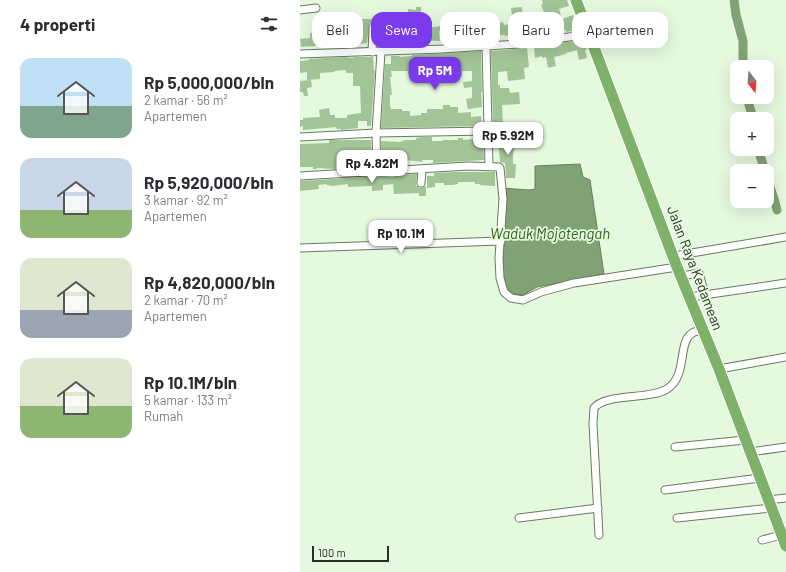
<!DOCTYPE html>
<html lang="id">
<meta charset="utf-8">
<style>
:root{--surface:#fff;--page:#f7f7f7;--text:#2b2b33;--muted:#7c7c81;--accent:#7c3aed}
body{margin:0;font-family:Barlow,sans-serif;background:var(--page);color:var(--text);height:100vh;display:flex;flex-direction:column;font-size:15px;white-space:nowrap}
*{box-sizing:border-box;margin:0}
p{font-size:13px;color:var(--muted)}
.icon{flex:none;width:22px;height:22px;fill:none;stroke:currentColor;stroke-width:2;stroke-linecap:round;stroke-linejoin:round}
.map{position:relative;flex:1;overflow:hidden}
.drawer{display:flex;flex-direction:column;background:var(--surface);width:300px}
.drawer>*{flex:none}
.banner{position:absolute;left:12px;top:12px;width:380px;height:36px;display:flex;gap:8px}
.needle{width:26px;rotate:163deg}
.fabs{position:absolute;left:430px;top:60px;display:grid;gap:8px}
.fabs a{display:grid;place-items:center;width:44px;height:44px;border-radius:8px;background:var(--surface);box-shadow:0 4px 16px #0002;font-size:20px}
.scale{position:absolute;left:12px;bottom:10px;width:77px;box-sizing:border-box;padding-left:4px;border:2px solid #282f25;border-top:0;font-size:11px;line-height:14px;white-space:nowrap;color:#282f25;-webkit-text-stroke:3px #e5f9de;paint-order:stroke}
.price{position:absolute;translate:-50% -34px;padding:0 9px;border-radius:8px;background:#fff;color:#222;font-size:13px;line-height:26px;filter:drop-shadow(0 1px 2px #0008)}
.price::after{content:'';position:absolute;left:50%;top:24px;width:12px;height:9px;margin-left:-6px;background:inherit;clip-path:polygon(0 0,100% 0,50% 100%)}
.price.on{background:var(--accent);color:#fff}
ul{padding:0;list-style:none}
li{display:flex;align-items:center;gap:12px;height:100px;padding:0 20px}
li span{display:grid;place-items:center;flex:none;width:112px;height:80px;border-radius:12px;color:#555}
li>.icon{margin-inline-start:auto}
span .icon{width:48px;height:48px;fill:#fffc;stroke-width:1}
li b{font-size:17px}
h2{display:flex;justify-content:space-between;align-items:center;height:48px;padding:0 20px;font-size:17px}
.tag{padding:0 14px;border-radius:12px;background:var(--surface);box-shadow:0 4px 16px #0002;font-size:14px;line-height:36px}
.tag.on{background:var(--accent);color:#fff}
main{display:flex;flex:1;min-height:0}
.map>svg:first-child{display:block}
.water{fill:#81a274;stroke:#66805c}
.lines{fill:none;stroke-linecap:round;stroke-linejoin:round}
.river{stroke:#81a274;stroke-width:9}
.building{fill:#a2c496}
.minor-casing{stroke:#697a63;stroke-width:9}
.highway-casing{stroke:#fff;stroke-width:13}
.minor{stroke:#fff;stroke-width:7}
.highway{stroke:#7eb269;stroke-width:11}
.labels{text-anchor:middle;stroke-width:3.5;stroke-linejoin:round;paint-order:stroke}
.street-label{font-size:14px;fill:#282f25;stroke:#e5f9de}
.water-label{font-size:15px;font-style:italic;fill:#325e1f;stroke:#e5f9de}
</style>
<main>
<section class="drawer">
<h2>4 properti<svg class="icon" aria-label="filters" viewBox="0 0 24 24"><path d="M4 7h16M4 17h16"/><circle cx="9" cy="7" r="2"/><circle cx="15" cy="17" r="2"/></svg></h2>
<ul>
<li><span style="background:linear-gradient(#bfe0f5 60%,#7fa58c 0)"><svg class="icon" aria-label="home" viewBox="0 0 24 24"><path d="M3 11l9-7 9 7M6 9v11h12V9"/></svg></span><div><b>Rp 5,000,000/bln</b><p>2 kamar · 56 m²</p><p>Apartemen</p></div></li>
<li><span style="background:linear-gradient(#c9d6e8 65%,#8fb573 0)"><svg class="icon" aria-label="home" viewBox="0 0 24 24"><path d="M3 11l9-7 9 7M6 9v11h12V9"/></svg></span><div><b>Rp 5,920,000/bln</b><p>3 kamar · 92 m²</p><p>Apartemen</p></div></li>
<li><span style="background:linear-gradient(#dfe7d0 65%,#9aa5b1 0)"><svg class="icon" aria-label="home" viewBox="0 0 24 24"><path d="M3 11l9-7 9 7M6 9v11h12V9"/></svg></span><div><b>Rp 4,820,000/bln</b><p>2 kamar · 70 m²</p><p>Apartemen</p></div></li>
<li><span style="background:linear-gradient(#dfe7d0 60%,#8fb573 0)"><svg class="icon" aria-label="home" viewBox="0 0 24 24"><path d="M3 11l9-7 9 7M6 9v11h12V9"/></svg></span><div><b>Rp 10.1M/bln</b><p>5 kamar · 133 m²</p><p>Rumah</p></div></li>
</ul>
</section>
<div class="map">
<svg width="486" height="572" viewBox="0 0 486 572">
<rect width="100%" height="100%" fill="#e5f9de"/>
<!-- water -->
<polygon class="water" points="280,164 283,177 290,180 304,274 237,287 223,295 211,293 202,286 202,188 229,190 235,189 235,166"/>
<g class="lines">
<!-- river -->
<g class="river">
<polyline points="434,0 436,15 443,41 443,67"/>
<polyline points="447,97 453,119"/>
<polyline points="458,149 465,171"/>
<polyline points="467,178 475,202 477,210"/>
</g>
</g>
<!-- building -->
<g class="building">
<polygon points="242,0 267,0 269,6 259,9 262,19 273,15 277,29 276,30 266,32 266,30 251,32 250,24 243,26 241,13 244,12 241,5 243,4"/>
<polygon points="116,7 121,7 120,24 126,24 126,27 136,27 140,26 140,23 158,21 158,18 163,18 163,26 185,26 185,24 191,24 191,18 196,18 197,23 203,22 204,25 213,24 211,8 222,7 223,23 234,23 234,33 205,36 205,35 200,35 200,32 191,32 191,39 148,41 147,31 139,31 140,41 120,40 119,44 94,43 94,46 85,46 85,42 77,43 78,34 80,34 80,29 86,28 86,26 101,26 102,18 108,18 108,9 116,10"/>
<polygon points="62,19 75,19 75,23 71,23 69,26 67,43 36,47 35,36 41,36 41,34 48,34 47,31 58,31 58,29 62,28"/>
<polygon points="17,32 17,36 15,36 16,46 1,47 0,39 10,38 10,33"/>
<polygon points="279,40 279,41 284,40 287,49 285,50 287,58 279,60 277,50 266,53 266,54 254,57 256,66 248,68 246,57 242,58 242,56 235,58 234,47"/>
<polygon points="227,48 229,67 224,68 225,79 208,81 207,71 198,72 198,85 200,85 200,88 209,88 210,93 219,92 220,104 202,105 203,124 193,125 191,51"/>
<polygon points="181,51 182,92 181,92 182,107 168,109 166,99 172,98 172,87 164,88 163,82 172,81 172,71 162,71 162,76 158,76 157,66 144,67 145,75 140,75 140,66 131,66 132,69 121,70 121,65 112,66 113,74 108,74 108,71 91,71 92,77 90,77 92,95 90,95 90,104 91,109 102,109 102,111 110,111 110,116 121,115 121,113 127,113 127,109 143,109 143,105 150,105 150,107 158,107 158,113 171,112 171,117 181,116 182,126 81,128 85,64 91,64 91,56 99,56 100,57 112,56 112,55"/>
<polygon points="45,57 53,58 53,57 73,57 74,71 75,71 71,126 67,126 67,121 58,121 58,128 41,130 41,129 37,129 36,127 3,130 3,126 0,127 0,120 3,120 3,118 20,117 19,110 29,108 30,115 35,115 35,118 47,118 47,115 61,113 60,86 53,86 53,73 46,73 46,70 34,71 34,72 20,73 20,79 7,80 7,72 0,73 0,61 9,60 9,59"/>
<polygon points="11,80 12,87 7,88 8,96 4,96 3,92 0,92 0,81"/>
<polygon points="121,137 132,137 132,141 143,141 143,140 158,140 158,138 163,138 163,140 173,139 183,137 184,160 133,163 133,160 122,160 122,162 106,160 106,164 82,166 81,141 101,142 101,141 106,140 116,140 116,138"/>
<polygon points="198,139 217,139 217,142 215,143 213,155 213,164 216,164 215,178 206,178 205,163 200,162"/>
<polygon points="29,140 71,140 72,164 52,165 52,168 34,169 17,168 17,169 13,169 13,167 0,167 0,144 29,143"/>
<polygon points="153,172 195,172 195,186 180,185 180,184 175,184 175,182 158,182 158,184 153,185 144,185 144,183 135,183 135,187 127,188 127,176 134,176 134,173"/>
<polygon points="117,174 116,185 120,188 126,186 126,196 119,196 119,193 94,194 93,184 83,185 83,190 72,191 72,186 48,187 48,184 33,186 27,185 27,184 18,185 19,189 0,191 0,181 82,176 94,177 94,175"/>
</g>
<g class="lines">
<!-- minor casing -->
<g class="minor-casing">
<g id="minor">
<polyline points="0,10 16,8"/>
<polyline points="186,47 189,166"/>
<polyline points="72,52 73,28"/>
<polyline points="0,54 142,49 218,44 269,37 288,32 294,26 321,18"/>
<polyline points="0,137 76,133 188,131"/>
<polyline points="77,171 76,133 81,52"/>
<polyline points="0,176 168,166 199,167 200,168 203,199 199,258 200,278 204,292 211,298 223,300 241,292 274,283 377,267"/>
<polyline points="121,183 122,170"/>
<polyline points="0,248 201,241"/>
<polyline points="374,256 486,237"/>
<polyline points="382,276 399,273 405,295"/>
<polyline points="390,297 486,283"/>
<polyline points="419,369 486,357"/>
<polyline points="375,447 445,440"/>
<polyline points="450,452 486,447"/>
<polyline points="365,490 460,478"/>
<polyline points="468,500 486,498"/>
<polyline points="219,518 298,508"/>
<polyline points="377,518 471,508"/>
<path d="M299,535L293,424L294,408C305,393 350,400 367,389C389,375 376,341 394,332C397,331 401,331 404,331"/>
<polyline points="462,540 482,535"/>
</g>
</g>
<!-- highway casing -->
<g class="highway-casing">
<polyline id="highway" points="276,0 377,267 419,369 486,546"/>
</g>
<!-- minor -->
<use href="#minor" class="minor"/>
<!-- highway -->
<use href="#highway" class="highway"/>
</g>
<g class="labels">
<!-- street labels -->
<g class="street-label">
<text transform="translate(395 268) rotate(69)" y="5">Jalan Raya Kedamean</text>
</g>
<!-- water labels -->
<g class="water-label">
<text x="250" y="239">Waduk Mojotengah</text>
</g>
</g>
</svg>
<div class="fabs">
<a><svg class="needle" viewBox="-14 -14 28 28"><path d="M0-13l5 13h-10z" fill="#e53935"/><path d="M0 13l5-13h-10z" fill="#7c7c81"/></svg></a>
<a>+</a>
<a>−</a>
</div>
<div class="scale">100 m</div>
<b class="price on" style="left:135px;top:91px">Rp 5M</b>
<b class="price" style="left:208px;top:156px">Rp 5.92M</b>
<b class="price" style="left:72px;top:184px">Rp 4.82M</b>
<b class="price" style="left:101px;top:254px">Rp 10.1M</b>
<div class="banner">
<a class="tag">Beli</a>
<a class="tag on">Sewa</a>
<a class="tag">Filter</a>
<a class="tag">Baru</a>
<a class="tag">Apartemen</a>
</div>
</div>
</main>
